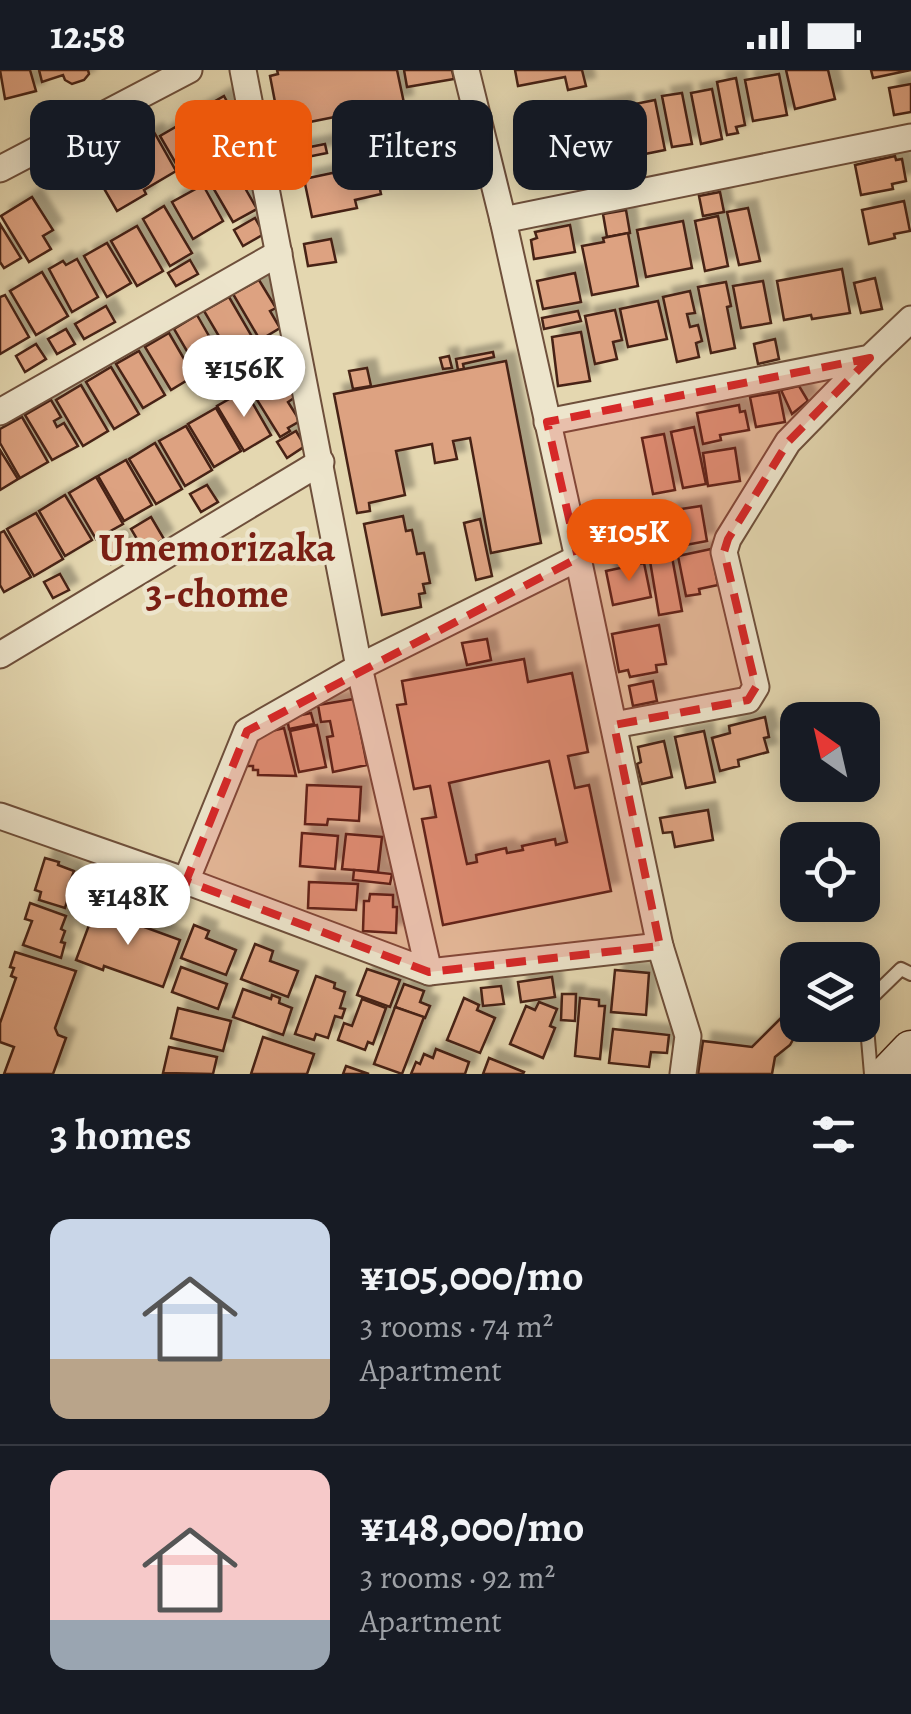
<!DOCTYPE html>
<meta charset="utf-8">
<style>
:root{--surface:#171b24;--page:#242831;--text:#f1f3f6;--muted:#9ea1a6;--line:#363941;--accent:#ea580c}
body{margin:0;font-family:Alegreya,serif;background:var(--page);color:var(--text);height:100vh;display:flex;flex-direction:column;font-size:38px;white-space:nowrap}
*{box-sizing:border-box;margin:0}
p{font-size:32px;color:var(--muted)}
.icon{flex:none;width:55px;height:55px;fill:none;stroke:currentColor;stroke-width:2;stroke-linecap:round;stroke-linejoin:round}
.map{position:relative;height:1004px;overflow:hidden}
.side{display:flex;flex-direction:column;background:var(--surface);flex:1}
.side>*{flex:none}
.hud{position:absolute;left:30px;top:30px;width:852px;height:90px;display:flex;gap:20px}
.needle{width:65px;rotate:326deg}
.tools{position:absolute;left:780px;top:632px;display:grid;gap:20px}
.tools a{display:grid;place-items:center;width:100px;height:100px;border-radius:20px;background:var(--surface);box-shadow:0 5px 25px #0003;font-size:50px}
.price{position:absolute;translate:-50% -85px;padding:0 22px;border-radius:35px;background:#fff;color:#222;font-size:32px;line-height:65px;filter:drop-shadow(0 2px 5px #0008)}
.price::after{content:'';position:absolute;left:50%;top:60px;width:30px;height:22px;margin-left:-15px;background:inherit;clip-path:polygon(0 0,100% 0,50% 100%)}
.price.current{background:var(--accent);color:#fff}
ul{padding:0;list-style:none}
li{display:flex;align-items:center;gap:30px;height:250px;padding:0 50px}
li+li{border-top:2px solid var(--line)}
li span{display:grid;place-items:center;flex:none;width:280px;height:200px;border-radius:20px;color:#555}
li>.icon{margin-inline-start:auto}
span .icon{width:120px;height:120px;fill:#fffc;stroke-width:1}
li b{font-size:42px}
h2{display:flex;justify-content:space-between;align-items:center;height:120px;padding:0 50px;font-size:42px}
.tag{padding:0 35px;border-radius:20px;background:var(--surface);box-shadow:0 5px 25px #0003;font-size:35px;line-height:90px}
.tag.current{background:var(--accent);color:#fff}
.status{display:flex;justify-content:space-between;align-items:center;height:70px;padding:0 50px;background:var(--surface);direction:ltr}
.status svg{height:28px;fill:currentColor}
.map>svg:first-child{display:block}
.building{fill:#dda281;stroke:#462214;stroke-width:2.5;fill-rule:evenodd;filter:url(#shadow)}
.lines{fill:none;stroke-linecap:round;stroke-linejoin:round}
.lane-casing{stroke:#6e4f3b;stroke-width:16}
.street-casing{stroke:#6e4f3b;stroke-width:29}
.secondary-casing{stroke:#462214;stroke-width:41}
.lane{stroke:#ede5cc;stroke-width:12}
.street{stroke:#ede5cc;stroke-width:25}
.secondary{stroke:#ede5cc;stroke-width:38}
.marked{fill:#d62828;fill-opacity:0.2;stroke:#d62828;stroke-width:8;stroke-dasharray:20 12;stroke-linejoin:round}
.labels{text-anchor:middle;stroke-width:9;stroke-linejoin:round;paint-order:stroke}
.neighbourhood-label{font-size:40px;font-weight:bold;fill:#7a1f14;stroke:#ede5cc}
</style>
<div class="status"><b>12:58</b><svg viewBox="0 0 49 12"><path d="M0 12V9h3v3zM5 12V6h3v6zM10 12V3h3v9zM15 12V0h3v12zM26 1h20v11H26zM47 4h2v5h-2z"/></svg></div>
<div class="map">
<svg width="911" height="1004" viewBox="0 0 911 1004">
<defs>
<filter id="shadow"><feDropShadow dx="9" dy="-9" stdDeviation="2.5" flood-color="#0004"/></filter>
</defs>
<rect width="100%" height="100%" fill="#e4d7b0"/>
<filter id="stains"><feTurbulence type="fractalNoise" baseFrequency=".002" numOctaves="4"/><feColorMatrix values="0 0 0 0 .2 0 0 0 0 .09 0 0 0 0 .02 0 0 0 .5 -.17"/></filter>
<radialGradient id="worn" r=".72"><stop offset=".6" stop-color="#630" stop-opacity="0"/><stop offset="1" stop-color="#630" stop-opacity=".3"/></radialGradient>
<!-- building -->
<g class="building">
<polygon points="0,0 30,0 36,21 5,29"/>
<polygon points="39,0 88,0 89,4 84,10 72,14 65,10 63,5 42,12"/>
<polygon points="277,0 397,0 404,33 280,58 270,6 278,4"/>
<polygon points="404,0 452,0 454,9 407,17"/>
<polygon points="515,0 582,0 586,16 568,20 565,7 518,16"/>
<polygon points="786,0 828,0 835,29 795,39"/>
<polygon points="871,0 911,0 873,8"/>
<polygon points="779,4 787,45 753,51 745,10"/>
<polygon points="736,8 745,55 736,57 738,63 727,65 717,12"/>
<polygon points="911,14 911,42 894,45 889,18"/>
<polygon points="712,19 722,69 701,74 691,23"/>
<polygon points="682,23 692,74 672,77 662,26"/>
<polygon points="224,26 245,65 216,81 218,84 182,104 160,66 191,48 189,46"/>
<polygon points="655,30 665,80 645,84 635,34"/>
<polygon points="624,33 634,84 588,93 578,42"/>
<polygon points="154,62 176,101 144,120 146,124 117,141 95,103 122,87 119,82"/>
<polygon points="325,74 327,83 282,92 280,83"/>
<polygon points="372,83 381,124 355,130 357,138 312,147 304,109 337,102 335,91"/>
<polygon points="895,86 896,90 902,89 906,111 892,114 893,119 861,125 855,95"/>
<polygon points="239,91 252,114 245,118 257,139 233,152 208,109"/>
<polygon points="608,92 612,111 590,116 586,97"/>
<polygon points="203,115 223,151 193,169 172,132"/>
<polygon points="720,122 724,142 703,146 699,126"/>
<polygon points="32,127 53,160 43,166 51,179 29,192 1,146"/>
<polygon points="904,131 910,161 894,164 895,168 869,174 862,140"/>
<polygon points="164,136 192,183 170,196 143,149"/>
<polygon points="748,138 760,191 739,195 727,142"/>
<polygon points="626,140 630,163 607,167 603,144"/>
<polygon points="718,146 728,196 705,201 695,151"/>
<polygon points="255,148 264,164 243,176 234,160"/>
<polygon points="683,151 692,198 646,207 637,160"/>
<polygon points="0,154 21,188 4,198 0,192"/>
<polygon points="570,155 575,182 534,189 531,170 537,168 535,162"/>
<polygon points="137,156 163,201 137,216 111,171"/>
<polygon points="628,163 638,216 592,225 582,176 604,172 603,168"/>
<polygon points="331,169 336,192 308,196 304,174"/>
<polygon points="107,173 131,213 107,227 84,186"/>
<polygon points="77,189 98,227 72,242 49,199 63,191 66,195"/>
<polygon points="190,190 198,204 176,216 168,203"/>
<polygon points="842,199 850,243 812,249 811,245 784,250 777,211"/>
<polygon points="42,202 68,246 36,265 10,221"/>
<polygon points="575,203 581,232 543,239 537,211"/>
<polygon points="875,208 882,239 861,243 854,213"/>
<polygon points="259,210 276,238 270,241 280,258 260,270 233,224"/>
<polygon points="763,211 771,253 741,258 733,216"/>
<polygon points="726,212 731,236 727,237 735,278 711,283 698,217"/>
<polygon points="690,221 695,243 687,244 690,257 698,255 702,271 696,273 699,287 677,292 663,227"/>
<polygon points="5,225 29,267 0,284 0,227"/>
<polygon points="229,227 254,270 230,285 204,241"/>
<polygon points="658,231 667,269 628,277 620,239"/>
<polygon points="106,236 115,252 84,269 75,254"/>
<polygon points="615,240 622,270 613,272 617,289 595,294 585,246"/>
<polygon points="578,241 581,251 544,259 542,248"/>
<polygon points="197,245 221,287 198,300 174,259"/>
<polygon points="66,259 75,274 57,284 48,269"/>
<polygon points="581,262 590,311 558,316 552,267"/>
<polygon points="169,263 194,306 171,320 145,277"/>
<polygon points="775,269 779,289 758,294 754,274"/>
<polygon points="36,274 46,289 25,302 16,286"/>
<polygon points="139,281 165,325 143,338 116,294"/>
<polygon points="493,282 494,287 463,294 464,299 458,300 456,289"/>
<polygon points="449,286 452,298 443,299 440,288"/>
<polygon points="506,291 541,473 491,483 470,368 453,371 457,389 435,393 432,374 396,381 405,425 369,433 370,441 357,443 334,324"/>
<polygon points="111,297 139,344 114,359 86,312"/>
<polygon points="367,298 371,316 353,319 349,301"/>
<polygon points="274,301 279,308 284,305 297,326 288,332 300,351 288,358 290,361 280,367 249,317"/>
<polygon points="81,315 108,361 83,376 56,330"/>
<polygon points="799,316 808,331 792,344 781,320"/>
<polygon points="245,320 271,365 244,381 217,336"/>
<polygon points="779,322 785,352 756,357 750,327"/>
<polygon points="51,330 61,347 54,351 57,357 64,353 78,376 52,390 25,345"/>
<polygon points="739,335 740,342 745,341 749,360 720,365 721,370 703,374 697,343"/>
<polygon points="216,338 241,381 214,397 188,354"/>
<polygon points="22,347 48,392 20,408 0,373 0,359"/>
<polygon points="186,356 212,400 185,416 159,371"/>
<polygon points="694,357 706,414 683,418 671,362"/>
<polygon points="296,361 305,376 287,388 277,372"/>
<polygon points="664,364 675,420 653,424 642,368"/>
<polygon points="155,373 182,419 156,434 129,389"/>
<polygon points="735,378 740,411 708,416 703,383"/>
<polygon points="0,380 18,409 0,420"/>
<polygon points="126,390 152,435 124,451 98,406"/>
<polygon points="96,407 123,454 96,469 69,423"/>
<polygon points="207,415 218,432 201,442 190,424"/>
<polygon points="65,425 92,470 65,486 39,441"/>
<polygon points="701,436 707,471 675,477 668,441"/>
<polygon points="36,443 63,489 34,506 7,459"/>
<polygon points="649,445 655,480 611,488 605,457 627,453 627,449"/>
<polygon points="403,446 406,461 412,460 417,484 424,483 430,513 423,514 425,523 419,524 421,537 382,545 364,454"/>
<polygon points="151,447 164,469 144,481 131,459"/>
<polygon points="480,449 492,506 476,510 464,453"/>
<polygon points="4,461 31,507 4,522 0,515 0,463"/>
<polygon points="117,466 127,484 111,494 100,477"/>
<polygon points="711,479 718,515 699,519 700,524 686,526 678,486"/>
<polygon points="672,487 682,541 659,545 650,491"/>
<polygon points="644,493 651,527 613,535 606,501"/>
<polygon points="60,504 69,520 53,528 44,512"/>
<polygon points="659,555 666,594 656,595 657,602 630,607 628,600 619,602 612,564"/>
<polygon points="487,569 491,590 467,595 462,573"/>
<path d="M524,589L528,612L572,603L588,682L568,686L575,718L589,715L611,821L443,855L422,749L436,747L430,716L414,719L397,635L406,634L402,611ZM549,691L567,772L556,775L555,769L522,776L523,780L507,783L506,778L476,785L477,792L467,794L449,713Z"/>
<polygon points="653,611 657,631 633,636 629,616"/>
<polygon points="354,629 367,695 333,702 327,667 333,666 330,651 321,652 318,635"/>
<polygon points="311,643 314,654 289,659 287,648"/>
<polygon points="765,647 769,667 764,668 768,682 738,690 739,696 720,701 712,668 730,663 729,656"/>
<polygon points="317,655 326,697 299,702 290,661"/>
<polygon points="284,658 296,706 258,705 258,700 253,700 253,696 244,696 247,667"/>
<polygon points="704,661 715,712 686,718 675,667"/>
<polygon points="664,671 672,707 642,714 637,694 641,692 638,677"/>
<polygon points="307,715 361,717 359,751 328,749 327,755 305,754"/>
<polygon points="708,740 713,770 675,777 672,762 663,763 660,748"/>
<polygon points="302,763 338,766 335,799 300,796"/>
<polygon points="346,764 382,767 378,802 342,799"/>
<polygon points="45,788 59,792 58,795 74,801 70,812 73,813 65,838 39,830 41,822 35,820"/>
<polygon points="354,800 392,804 390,814 353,810"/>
<polygon points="309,812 358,814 356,840 308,838"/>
<polygon points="370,824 393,825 393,837 397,837 396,863 363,861 364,831 369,831"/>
<polygon points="30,833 66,846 61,859 65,861 61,872 65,873 61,888 23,875 32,851 25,849"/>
<polygon points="95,839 180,870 163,917 104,896 103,900 76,890"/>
<polygon points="194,855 209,861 206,868 236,880 226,905 181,888"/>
<polygon points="255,874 273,881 270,891 298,901 288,927 241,909"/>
<polygon points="15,882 76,901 55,958 58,965 66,968 53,1004 4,1004 14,977 0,972 0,953 16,908 11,906 14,898 10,897"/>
<polygon points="181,897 227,914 218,939 172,922"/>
<polygon points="367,899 400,910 390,937 357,925"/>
<polygon points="615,900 649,903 646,945 611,942"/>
<polygon points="316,906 335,913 334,918 345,922 340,938 345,939 342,948 335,946 328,968 316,964 314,970 295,964"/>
<polygon points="552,907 555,927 521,932 518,912"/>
<polygon points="404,914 424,921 420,932 430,936 425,948 395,937"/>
<polygon points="501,916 504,934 483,936 481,918"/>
<polygon points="243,919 271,929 272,925 280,928 279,933 292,938 283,965 233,947"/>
<polygon points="562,924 576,924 575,951 561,950"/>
<polygon points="464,928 479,935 477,940 495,948 480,983 447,970"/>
<polygon points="580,928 599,930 599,936 605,936 600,989 575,986"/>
<polygon points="362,929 386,938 373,974 368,972 365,980 338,970 344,953 352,956"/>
<polygon points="539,932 557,939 550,956 555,958 543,988 510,974 526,936 535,940"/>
<polygon points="395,937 424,947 402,1004 374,994"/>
<polygon points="178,938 231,951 223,981 171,968"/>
<polygon points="780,949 796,964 790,975 775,987 772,1004 698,1004 703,971 752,977"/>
<polygon points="613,959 669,965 667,983 651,982 649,997 609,993"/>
<polygon points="263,967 314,984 307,1004 251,1004"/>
<polygon points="169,977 217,987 213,1004 163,1003"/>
<polygon points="436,979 469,992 465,1004 411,1004 416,992 420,994 424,984 433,988"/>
<polygon points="489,988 524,1002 523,1004 483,1004"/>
<polygon points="346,996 369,1004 343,1004"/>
</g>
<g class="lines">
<!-- lane casing -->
<g class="lane-casing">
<polyline id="lane" points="871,1004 865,934 901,899 911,904"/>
</g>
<!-- street casing -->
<g class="street-casing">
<g id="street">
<polyline points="466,0 503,150 578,488 660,876 688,966 683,1004"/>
<polyline points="0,99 189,0"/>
<polyline points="503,150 911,67"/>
<polyline points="0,342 279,183"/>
<polyline points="547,352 870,288 911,249"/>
<polyline points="0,585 321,392"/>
<polyline points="614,655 748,630 756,617 724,482 728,469 788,372 870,288"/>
<polyline points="0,746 186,811 429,902 359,597 243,0"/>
<polyline points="186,811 247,661 359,597 578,488"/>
<polyline points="429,902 660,876"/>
</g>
</g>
<!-- secondary casing -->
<g class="secondary-casing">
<polyline id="secondary" points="888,1004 911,980"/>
</g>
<!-- lane -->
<use href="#lane" class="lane"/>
<!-- street -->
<use href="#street" class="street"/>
<!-- secondary -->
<use href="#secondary" class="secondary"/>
</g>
<!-- marked area -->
<path class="marked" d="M870,288L788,372L728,469L724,482L756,617L748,630L614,655L660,876L429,902L186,811L247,661L578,488L547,352Z"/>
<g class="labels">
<!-- neighbourhood labels -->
<g class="neighbourhood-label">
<text x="217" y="491">Umemorizaka<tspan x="217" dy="46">3-chome</tspan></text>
</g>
</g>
<rect width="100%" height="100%" filter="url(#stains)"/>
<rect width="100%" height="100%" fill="url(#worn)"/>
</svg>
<div class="tools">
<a><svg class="needle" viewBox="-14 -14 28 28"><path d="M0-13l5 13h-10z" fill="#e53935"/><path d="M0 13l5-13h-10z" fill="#9ea1a6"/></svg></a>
<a><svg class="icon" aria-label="locate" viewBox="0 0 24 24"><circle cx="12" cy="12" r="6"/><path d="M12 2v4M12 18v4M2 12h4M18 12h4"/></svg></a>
<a><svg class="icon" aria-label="layers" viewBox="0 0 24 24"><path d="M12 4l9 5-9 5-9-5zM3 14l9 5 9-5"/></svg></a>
</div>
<b class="price" style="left:244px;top:350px">¥156K</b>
<b class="price current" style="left:629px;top:514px">¥105K</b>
<b class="price" style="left:128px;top:878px">¥148K</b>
<div class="hud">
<a class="tag">Buy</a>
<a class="tag current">Rent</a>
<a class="tag">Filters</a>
<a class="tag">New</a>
</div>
</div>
<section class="side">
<h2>3 homes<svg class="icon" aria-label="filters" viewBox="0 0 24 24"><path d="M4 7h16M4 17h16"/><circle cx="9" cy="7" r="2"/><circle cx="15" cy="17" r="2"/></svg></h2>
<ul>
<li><span style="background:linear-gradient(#c9d6e8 70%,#b9a48a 0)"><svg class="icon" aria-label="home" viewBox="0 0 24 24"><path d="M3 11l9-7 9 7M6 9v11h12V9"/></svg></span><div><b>¥105,000/mo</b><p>3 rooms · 74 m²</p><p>Apartment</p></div></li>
<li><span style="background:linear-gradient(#f6c9c9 75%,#9aa5b1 0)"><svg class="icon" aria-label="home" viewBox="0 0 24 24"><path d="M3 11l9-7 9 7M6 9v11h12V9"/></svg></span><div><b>¥148,000/mo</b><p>3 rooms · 92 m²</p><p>Apartment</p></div></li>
</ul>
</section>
